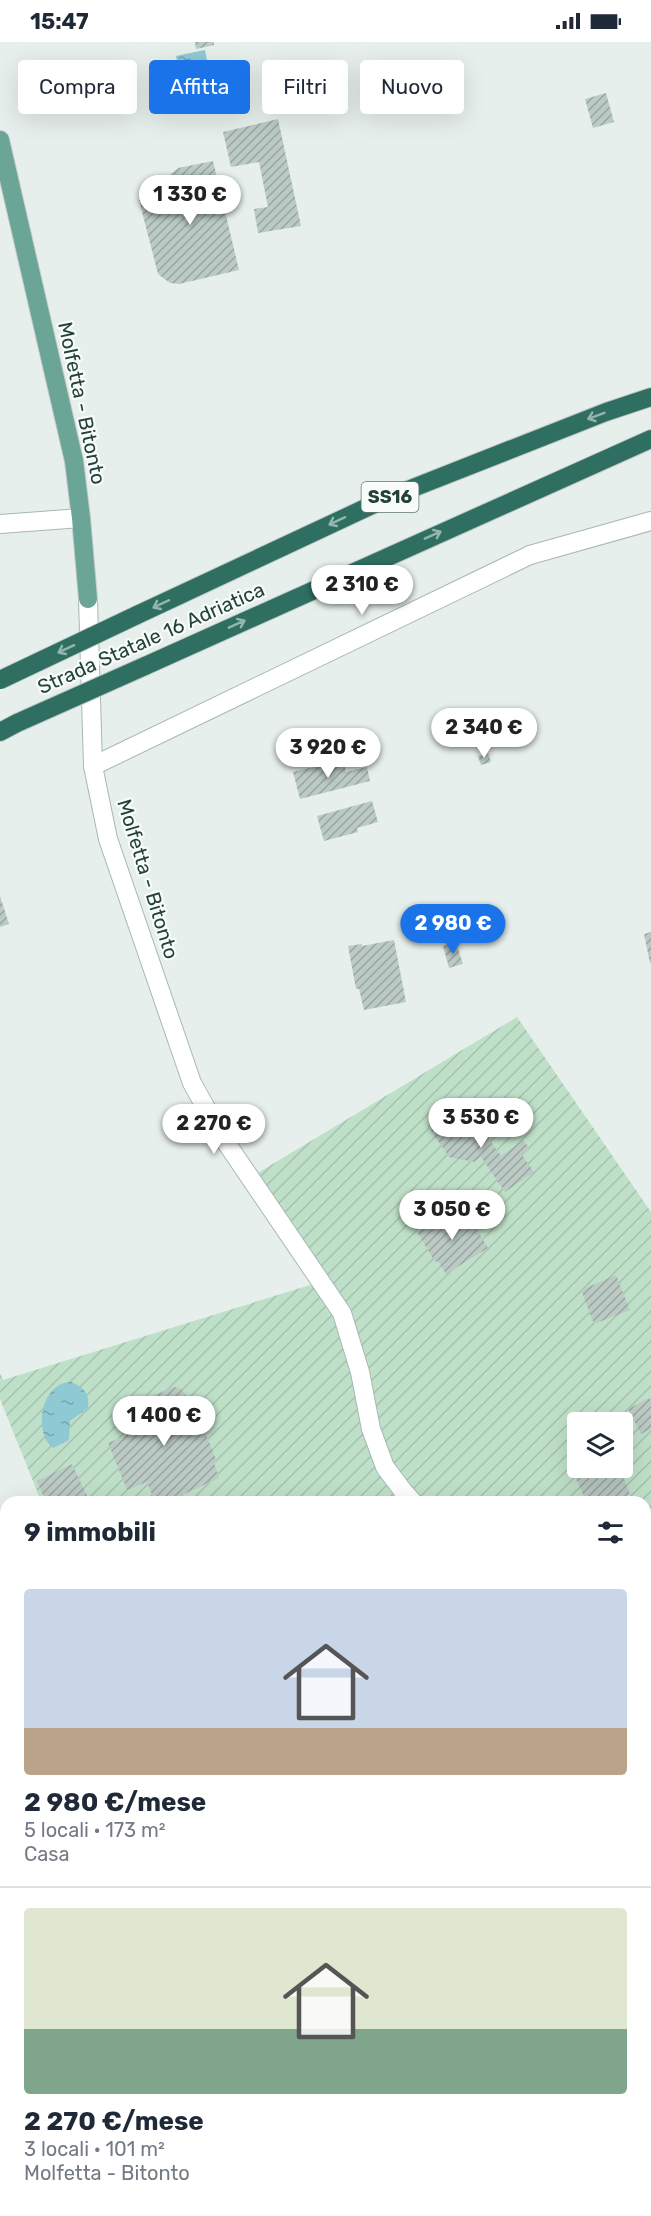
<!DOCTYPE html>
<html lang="it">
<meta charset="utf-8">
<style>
:root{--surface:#fff;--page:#f6f6f7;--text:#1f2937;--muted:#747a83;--line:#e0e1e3;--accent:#1a73e8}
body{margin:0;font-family:Rubik,sans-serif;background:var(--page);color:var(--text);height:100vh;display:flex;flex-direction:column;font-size:22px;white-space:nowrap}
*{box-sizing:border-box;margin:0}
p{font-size:20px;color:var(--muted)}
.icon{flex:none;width:33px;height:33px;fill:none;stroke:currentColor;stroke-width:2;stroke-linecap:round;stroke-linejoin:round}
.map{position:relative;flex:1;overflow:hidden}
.details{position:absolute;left:0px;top:1454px;width:651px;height:722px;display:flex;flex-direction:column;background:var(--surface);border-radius:18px 18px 0 0;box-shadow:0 6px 24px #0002}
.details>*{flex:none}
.hud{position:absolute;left:18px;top:18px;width:615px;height:54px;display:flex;gap:12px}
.controls{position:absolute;left:567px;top:1370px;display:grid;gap:12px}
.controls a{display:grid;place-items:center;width:66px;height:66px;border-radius:6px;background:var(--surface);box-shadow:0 6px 24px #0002;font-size:30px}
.price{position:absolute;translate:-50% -51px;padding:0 14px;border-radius:21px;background:#fff;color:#222;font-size:20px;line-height:39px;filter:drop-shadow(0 2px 3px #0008)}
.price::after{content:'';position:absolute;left:50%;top:36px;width:18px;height:14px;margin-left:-9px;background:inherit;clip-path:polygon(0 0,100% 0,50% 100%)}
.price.on{background:var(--accent);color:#fff}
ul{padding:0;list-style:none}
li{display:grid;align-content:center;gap:12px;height:318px;padding:0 24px}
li+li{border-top:2px solid var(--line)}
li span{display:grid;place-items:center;height:186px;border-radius:6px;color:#555}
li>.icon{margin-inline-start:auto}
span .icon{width:108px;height:108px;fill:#fffc;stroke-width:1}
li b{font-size:26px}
h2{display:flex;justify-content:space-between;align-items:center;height:72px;padding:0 24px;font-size:26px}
.tag{padding:0 21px;border-radius:6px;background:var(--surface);box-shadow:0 6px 24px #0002;font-size:21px;line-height:54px}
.tag.on{background:var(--accent);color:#fff}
.status{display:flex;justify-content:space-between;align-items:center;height:42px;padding:0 30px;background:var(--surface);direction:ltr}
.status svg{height:16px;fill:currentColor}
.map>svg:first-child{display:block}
.garden{fill:url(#garden-furrows);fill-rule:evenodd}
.water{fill:url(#water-ripples)}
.building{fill:url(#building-hatch)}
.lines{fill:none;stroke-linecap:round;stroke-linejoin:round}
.minor-casing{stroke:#a8b8b2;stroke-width:20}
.major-casing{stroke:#c2cac8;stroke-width:20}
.highway-casing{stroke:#c2cac8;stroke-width:20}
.minor{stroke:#fff;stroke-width:18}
.major{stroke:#6aa596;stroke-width:18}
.highway{stroke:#2f6f62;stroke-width:18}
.highway-bridge-casing{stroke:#c2cac8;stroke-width:20;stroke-linecap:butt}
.highway-bridge{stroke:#2f6f62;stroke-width:18}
.oneway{stroke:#93b5ae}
.labels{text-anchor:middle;stroke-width:4.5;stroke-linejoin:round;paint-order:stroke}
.shield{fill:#f7fbf9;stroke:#637a73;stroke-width:1.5}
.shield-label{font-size:18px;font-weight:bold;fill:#24423a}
.street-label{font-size:20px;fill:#24423a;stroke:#f7fbf9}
</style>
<div class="status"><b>15:47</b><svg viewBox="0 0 49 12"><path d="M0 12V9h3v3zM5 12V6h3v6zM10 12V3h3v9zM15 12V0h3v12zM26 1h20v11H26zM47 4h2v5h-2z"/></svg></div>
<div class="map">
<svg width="651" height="2174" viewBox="0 0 651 2174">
<defs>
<pattern id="garden-furrows" width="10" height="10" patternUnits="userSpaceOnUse" patternTransform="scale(1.5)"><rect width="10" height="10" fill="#bfe0c8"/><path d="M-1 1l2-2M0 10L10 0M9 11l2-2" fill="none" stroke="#a4c1ad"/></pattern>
<pattern id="water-ripples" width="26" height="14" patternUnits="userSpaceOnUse" patternTransform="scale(1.5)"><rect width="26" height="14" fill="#8ec9d4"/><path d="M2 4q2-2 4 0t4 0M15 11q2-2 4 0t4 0" fill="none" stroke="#74a5ad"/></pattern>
<pattern id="building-hatch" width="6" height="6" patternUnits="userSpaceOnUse" patternTransform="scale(1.5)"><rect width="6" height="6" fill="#bbcac4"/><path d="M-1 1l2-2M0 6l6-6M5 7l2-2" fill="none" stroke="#98a6a0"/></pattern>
</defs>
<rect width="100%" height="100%" fill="#e6efeb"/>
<!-- garden -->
<g class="garden">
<path d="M517,975L651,1170V1708L645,1699V1460L41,1459L0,1357V1331L3,1338L323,1239L251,1135ZM578,1380H622V1425H578Z"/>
<polygon points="6,1517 6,1668 0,1652 0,1519"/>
</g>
<!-- water -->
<g class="water">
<polygon points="205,8 216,63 187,68 176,14"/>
<path d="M71,1340C84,1345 90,1352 88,1366L70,1379L69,1398L53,1406C34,1392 39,1341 71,1340Z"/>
</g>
<!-- building -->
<g class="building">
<polygon points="195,0 214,0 214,3 196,7"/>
<polygon points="606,51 614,80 593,86 585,57"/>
<polygon points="278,77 301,184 258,191 254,167 268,165 259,120 231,125 223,90"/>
<polygon points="213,119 239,228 179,242 170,241 158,232 139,158 156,155 164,138 178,126"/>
<polygon points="488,711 491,720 481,723 478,714"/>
<polygon points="343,718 346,730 367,725 370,739 300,757 293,730"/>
<polygon points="372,759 378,780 357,786 358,790 324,799 317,774"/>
<polygon points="0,854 9,882 0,885"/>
<polygon points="651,890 651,921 650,921 644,892"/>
<polygon points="394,898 406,960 364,968 359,947 356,947 348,904 362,902 362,904"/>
<polygon points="456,901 463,922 449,926 443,904"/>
<polygon points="455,1066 464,1079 473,1074 501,1114 523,1098 530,1107 522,1113 534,1130 505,1150 481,1115 474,1120 449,1115 428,1084"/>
<polygon points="458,1165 471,1185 474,1183 488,1206 446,1232 438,1219 435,1220 417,1190"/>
<polygon points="616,1233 630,1268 594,1282 581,1248"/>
<polygon points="173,1345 180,1346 184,1350 193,1368 196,1367 217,1420 214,1421 219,1436 167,1460 155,1460 147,1440 127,1448 108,1401 127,1393 118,1370"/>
<polygon points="649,1356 651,1358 651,1387 641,1392 628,1367"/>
<polygon points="578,1413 578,1425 619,1425 630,1452 622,1456 623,1460 574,1460 584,1454 567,1418"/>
<polygon points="72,1422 90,1460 46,1460 37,1439"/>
<polygon points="6,1637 6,1653 0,1655 0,1639"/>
</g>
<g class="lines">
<!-- minor casing -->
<g class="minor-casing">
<g id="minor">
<polyline points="0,482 81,476"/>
<polyline points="88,557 93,724 108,797 192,1041 221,1093 342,1271 360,1330 371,1387 385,1425 403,1449 413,1460"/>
<polyline points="93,724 530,513 651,479"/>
<polyline points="645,1751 651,1761"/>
</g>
</g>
<!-- major casing -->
<g class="major-casing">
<polyline id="major" points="0,98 74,419 81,476 88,557"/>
</g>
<!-- highway casing -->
<g class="highway-casing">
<g id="highway">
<polyline points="137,573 385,457 606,370 651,355"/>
<polyline points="145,624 651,397"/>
<polyline points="0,690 17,681"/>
</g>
</g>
<!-- minor -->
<use href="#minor" class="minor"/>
<!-- major -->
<use href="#major" class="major"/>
<!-- highway -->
<use href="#highway" class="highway"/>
<!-- highway-bridge casing -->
<g class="highway-bridge-casing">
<g id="highway-bridge">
<polyline points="0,638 137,573"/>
<polyline points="17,681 145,624"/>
</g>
</g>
<!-- highway-bridge -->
<use href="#highway-bridge" class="highway-bridge"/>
</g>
<!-- one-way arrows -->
<defs><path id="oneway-shaft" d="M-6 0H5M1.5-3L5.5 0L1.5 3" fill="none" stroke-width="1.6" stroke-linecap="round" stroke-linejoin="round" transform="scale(1.5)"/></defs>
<g class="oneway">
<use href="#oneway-shaft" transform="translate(596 374) rotate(159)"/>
<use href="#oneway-shaft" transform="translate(337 479) rotate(155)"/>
<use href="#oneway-shaft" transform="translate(433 493) rotate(-24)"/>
<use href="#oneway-shaft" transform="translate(161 562) rotate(155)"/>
<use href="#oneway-shaft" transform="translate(237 582) rotate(-24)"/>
<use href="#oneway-shaft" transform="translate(66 607) rotate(155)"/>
</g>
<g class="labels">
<!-- shield labels -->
<rect class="shield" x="361.5" y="440" width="57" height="30" rx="4.5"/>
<g class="shield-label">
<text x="390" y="461">SS16</text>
</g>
<!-- street labels -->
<g class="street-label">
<text transform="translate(82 361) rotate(78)" y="7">Molfetta - Bitonto</text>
<text transform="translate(151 596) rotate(-24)" y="7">Strada Statale 16 Adriatica</text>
<text transform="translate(148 837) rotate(73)" y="7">Molfetta - Bitonto</text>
</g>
</g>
</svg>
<div class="controls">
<a><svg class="icon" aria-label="layers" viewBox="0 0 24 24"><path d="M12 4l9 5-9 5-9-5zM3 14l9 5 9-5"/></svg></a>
</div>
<b class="price" style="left:190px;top:184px">1 330 €</b>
<b class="price" style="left:362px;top:574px">2 310 €</b>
<b class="price" style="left:484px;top:717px">2 340 €</b>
<b class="price" style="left:328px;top:737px">3 920 €</b>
<b class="price on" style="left:453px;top:913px">2 980 €</b>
<b class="price" style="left:481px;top:1107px">3 530 €</b>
<b class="price" style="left:214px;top:1113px">2 270 €</b>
<b class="price" style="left:452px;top:1199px">3 050 €</b>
<b class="price" style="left:164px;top:1405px">1 400 €</b>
<div class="hud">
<a class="tag">Compra</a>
<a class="tag on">Affitta</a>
<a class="tag">Filtri</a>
<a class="tag">Nuovo</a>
</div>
<section class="details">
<h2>9 immobili<svg class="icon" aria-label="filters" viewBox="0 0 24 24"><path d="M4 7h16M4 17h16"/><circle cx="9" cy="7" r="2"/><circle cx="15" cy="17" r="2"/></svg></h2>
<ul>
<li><span style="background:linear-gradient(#c9d6e8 75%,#b9a48a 0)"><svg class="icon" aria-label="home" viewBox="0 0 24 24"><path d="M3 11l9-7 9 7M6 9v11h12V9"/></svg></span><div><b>2 980 €/mese</b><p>5 locali · 173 m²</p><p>Casa</p></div></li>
<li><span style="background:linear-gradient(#dfe7d0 65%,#7fa58c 0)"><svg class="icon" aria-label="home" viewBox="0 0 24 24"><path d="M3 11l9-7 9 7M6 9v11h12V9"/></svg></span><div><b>2 270 €/mese</b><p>3 locali · 101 m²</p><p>Molfetta - Bitonto</p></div></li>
</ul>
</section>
</div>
